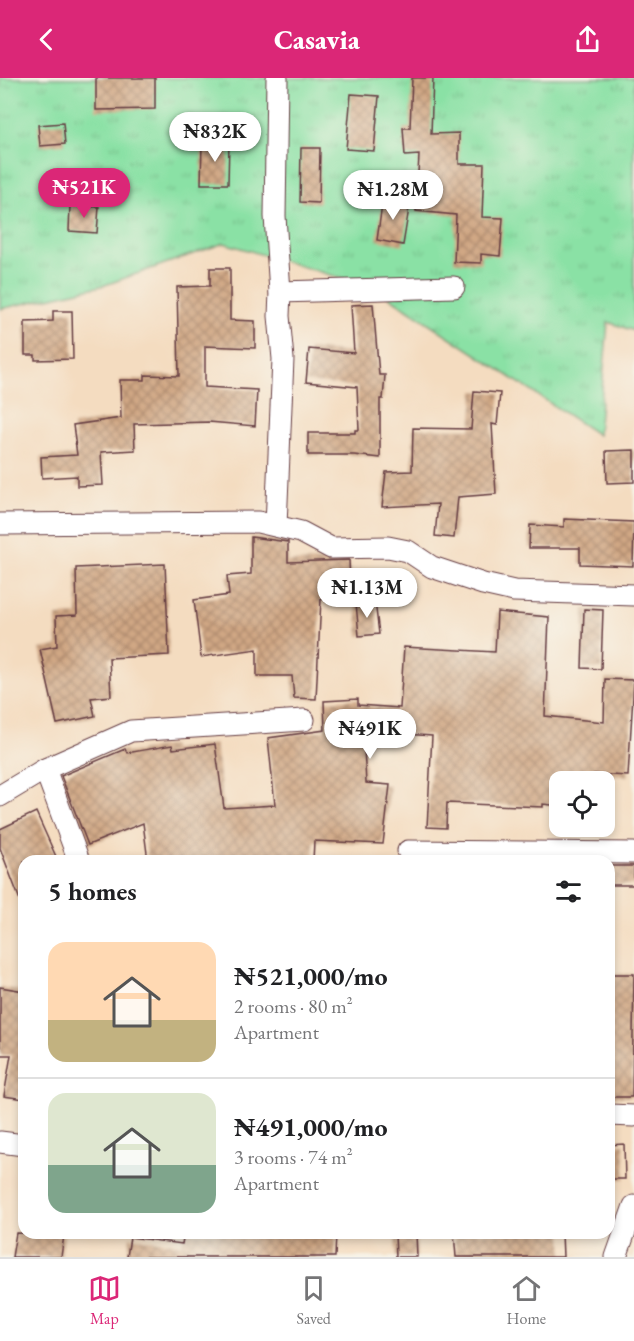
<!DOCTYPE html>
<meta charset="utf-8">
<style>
:root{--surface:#fff;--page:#f6f6f6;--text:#202124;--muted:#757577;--line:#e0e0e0;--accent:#db2777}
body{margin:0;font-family:"EB Garamond",serif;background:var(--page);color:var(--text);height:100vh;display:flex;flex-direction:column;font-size:22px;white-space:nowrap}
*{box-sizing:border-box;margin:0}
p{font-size:20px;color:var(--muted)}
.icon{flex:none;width:33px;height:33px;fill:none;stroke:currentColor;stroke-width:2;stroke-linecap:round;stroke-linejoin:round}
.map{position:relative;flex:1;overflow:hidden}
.sheet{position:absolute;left:18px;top:777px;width:597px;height:384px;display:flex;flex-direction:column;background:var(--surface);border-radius:18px;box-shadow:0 3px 9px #0003}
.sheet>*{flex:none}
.tools{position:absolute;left:549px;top:693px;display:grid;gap:12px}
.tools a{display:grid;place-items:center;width:66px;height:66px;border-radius:12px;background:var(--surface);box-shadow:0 3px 9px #0003;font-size:30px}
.price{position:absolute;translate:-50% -51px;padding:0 14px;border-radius:21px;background:#fff;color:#222;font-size:20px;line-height:39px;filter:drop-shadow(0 2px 3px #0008)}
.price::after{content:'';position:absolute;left:50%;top:36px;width:18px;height:14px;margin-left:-9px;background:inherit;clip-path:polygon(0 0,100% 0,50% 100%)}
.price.current{background:var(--accent);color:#fff}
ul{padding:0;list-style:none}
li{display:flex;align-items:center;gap:18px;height:150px;padding:0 30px}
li+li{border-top:2px solid var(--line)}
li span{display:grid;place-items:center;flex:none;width:168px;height:120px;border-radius:18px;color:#555}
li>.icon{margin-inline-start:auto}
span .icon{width:72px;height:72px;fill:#fffc;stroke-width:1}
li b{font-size:26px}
h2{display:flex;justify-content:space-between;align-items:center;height:72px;padding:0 30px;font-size:26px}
header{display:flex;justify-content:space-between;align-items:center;height:78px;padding:0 30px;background:var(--accent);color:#fff;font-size:27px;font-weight:800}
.menu{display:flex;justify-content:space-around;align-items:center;height:84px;border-top:2px solid var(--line);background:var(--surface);font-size:16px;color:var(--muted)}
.menu a{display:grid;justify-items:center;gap:3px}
.menu .current{color:var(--accent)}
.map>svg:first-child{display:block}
.grass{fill:url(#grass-tufts);stroke:#6a8068;stroke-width:1.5}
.building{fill:url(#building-cross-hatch)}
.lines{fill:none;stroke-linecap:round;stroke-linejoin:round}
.minor-casing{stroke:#643b41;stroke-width:23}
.minor{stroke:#fff;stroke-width:21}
</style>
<header><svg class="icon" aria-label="back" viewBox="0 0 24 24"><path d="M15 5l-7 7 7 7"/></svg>Casavia<svg class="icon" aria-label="share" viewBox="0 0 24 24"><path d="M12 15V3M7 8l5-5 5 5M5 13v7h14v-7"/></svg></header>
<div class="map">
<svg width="634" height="1179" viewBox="0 0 634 1179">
<defs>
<pattern id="grass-tufts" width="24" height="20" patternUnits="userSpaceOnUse" patternTransform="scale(1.5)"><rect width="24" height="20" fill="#8ae1a5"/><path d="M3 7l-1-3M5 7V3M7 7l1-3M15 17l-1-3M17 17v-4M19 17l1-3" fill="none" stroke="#79c18e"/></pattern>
<pattern id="building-cross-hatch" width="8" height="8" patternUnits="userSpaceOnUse" patternTransform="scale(1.5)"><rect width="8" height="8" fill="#d0a784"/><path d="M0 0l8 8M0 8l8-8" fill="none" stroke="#ab876c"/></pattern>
</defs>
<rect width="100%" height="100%" fill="#f7f3e8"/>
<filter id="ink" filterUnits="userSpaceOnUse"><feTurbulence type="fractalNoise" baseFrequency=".0167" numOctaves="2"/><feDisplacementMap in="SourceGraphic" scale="12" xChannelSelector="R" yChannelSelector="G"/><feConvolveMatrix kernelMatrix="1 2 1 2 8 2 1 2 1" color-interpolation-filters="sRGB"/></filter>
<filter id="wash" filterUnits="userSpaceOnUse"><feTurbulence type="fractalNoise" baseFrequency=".008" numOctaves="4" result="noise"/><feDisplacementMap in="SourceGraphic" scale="24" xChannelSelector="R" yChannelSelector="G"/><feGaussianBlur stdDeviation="1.35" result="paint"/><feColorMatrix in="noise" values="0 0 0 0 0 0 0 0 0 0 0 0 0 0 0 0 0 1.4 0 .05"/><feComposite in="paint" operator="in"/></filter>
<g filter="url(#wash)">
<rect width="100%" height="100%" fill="#f4dcc0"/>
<!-- grass -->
<polygon class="grass" points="0,0 634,0 634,253 608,244 598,357 377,211 224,165 105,207 0,231"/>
<g id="blocks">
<!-- building -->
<g class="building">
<polygon points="96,0 155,0 155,31 96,32"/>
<polygon points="412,0 433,0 431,56 459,55 459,86 484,86 482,139 503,140 500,178 481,176 481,185 454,184 456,137 416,133 419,77 405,78 403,50 410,50"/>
<polygon points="351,16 379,18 374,73 346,71"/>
<polygon points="63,45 65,66 40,68 38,47"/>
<polygon points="202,64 229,64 228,106 201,106"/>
<polygon points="301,70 320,70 319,125 300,124"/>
<polygon points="383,120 410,124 403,167 377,162"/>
<polygon points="70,127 99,129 97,155 69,153"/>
<polygon points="210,190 230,190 230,242 255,243 255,270 205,268 205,309 257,312 255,348 209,344 134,346 135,372 101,374 103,407 77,408 77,398 42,400 41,379 77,377 73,347 121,340 120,302 145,302 145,297 179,298 177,209 210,208"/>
<polygon points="373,226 379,297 385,297 383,321 380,321 380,380 354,377 308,377 308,355 355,355 355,352 359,352 357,309 306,304 309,271 354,275 351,227"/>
<polygon points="53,233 72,233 73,281 35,282 35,277 25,277 25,244 53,243"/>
<polygon points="474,313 500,315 497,347 492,346 496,416 458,419 454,460 435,458 438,426 382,429 386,394 412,393 413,350 471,351"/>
<polygon points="634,372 634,404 607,405 606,373"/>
<polygon points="564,441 634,444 633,488 580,486 580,470 529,470 530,447 564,449"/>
<polygon points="251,459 288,464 288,484 349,482 350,505 355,505 355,522 321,521 316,621 294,620 292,598 257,598 257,571 201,579 194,522 229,517 227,498 251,496"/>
<polygon points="165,486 169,577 109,580 111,618 91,620 95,638 57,646 40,571 57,568 56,538 77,537 76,490"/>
<polygon points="375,523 379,556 359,558 356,525"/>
<polygon points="584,531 603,532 601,591 582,590"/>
<polygon points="497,534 549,539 545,638 604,644 605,601 634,602 628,698 594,696 593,704 560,704 560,728 543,726 543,729 447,725 446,750 427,749 432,658 363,653 366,705 390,707 383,766 314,763 313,783 148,783 143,745 88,767 61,698 125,671 127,675 172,667 173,671 215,666 224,730 275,727 268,660 325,652 324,623 358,621 358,627 400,630 404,569 495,574"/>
<polygon points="36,734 58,783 24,783 23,830 0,770 0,751"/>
<rect x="609" y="788" width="25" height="19"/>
<polygon points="609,896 634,896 632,1019 609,1019"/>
<polygon points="0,909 24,913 24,1021 4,1018 11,977 0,977"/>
<polygon points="624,1066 625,1101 609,1101 609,1067"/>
<polygon points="16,1155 64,1157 61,1179 12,1179"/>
<polygon points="184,1155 336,1155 335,1179 127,1179 130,1159 182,1166"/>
<polygon points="395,1155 416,1155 417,1179 396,1179"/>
<polygon points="454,1155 562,1155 563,1179 456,1179"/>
</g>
</g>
</g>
<g filter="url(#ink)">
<use href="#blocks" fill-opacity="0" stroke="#643b41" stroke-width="1.5"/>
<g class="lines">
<!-- minor casing -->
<g class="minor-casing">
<g id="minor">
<polyline points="277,0 275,138 280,214"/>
<polyline points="0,446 258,444 301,454 331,470 388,469 408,473 432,489 483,506 514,513 634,517"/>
<polyline points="276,448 283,281 279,238 280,214 454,209"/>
<polyline points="45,691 79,783"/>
<polyline points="0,718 45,691 131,653 304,642"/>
<polyline points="408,773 634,775"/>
<polyline points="609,1037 634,1038"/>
<polyline points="0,1064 24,1067"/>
<polyline points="616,1179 634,1128"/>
</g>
</g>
<!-- minor -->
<use href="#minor" class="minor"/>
</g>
</g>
</svg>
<div class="tools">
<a><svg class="icon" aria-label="locate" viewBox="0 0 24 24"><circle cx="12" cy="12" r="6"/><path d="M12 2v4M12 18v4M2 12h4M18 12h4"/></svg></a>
</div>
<b class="price" style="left:215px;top:85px">₦832K</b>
<b class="price current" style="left:84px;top:141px">₦521K</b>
<b class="price" style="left:393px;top:143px">₦1.28M</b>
<b class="price" style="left:367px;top:541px">₦1.13M</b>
<b class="price" style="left:370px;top:682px">₦491K</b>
<section class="sheet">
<h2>5 homes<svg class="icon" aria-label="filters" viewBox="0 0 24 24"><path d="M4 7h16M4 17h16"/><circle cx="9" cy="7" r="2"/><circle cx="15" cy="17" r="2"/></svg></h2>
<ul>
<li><span style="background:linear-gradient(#ffd9b3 65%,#c2b280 0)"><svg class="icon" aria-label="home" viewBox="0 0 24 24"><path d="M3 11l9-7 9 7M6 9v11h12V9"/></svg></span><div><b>₦521,000/mo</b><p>2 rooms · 80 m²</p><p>Apartment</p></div></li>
<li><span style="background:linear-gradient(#dfe7d0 60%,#7fa58c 0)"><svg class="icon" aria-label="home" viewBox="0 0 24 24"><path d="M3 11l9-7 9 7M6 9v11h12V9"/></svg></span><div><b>₦491,000/mo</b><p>3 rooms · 74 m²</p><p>Apartment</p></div></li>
</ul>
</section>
</div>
<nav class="menu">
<a class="current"><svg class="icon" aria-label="map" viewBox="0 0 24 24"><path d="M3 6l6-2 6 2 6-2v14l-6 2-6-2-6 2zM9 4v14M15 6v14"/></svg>Map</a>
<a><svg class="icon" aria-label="saved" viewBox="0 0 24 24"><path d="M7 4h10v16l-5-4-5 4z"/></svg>Saved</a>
<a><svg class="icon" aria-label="home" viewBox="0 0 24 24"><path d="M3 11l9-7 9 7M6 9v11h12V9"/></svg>Home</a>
</nav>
